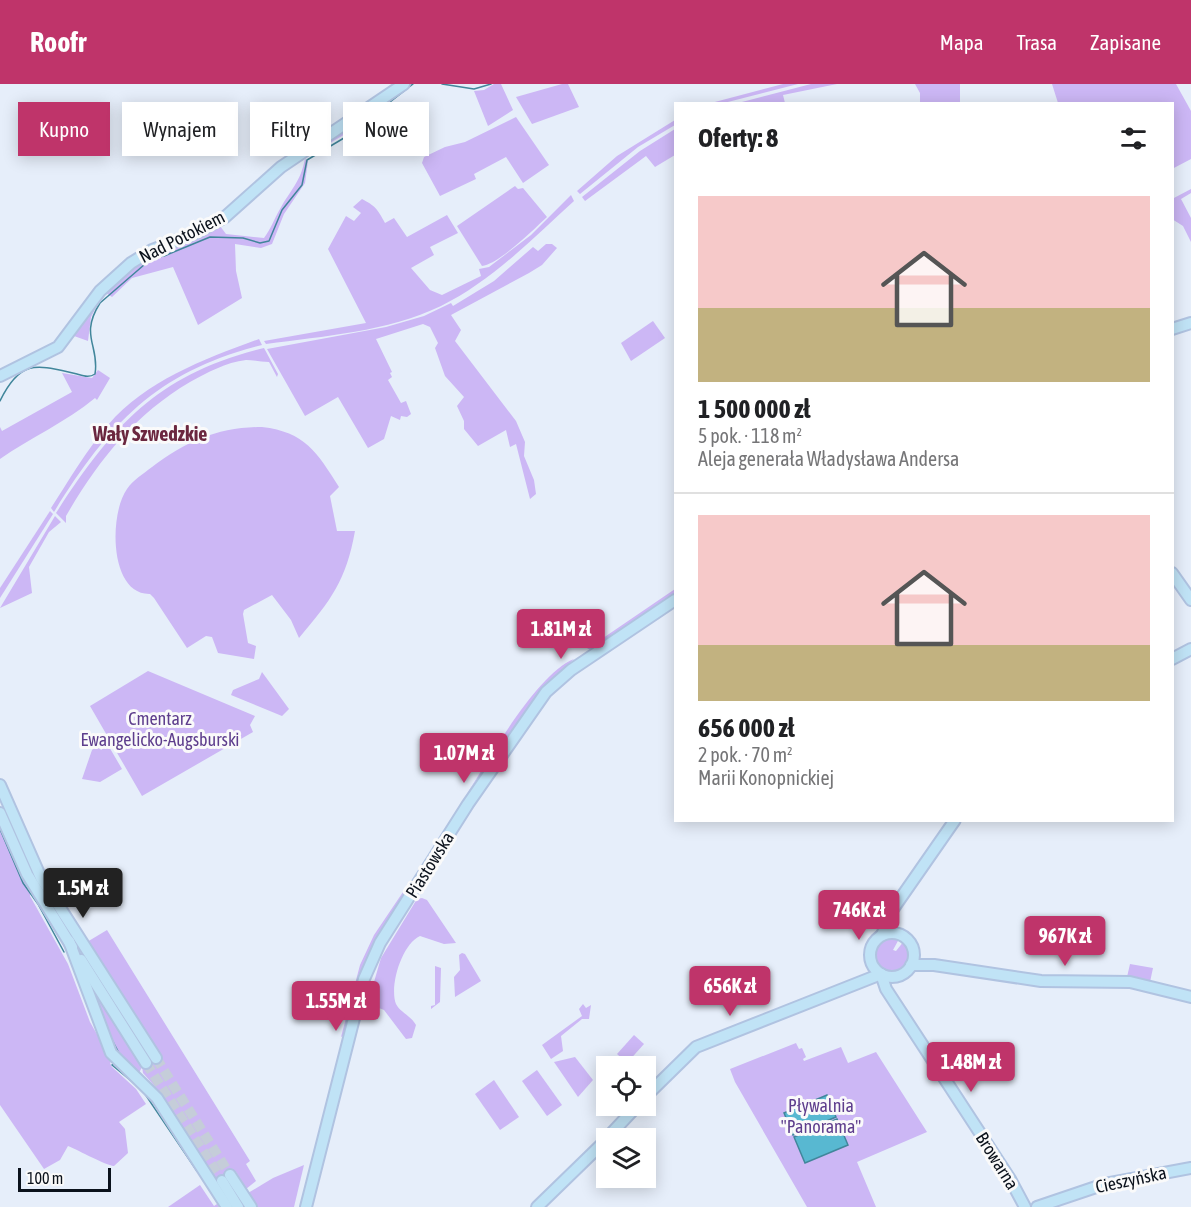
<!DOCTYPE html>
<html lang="pl">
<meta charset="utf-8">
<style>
:root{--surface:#fff;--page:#f2f2f2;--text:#202124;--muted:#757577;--line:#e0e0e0;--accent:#bf346a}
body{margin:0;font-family:"Asap Condensed",sans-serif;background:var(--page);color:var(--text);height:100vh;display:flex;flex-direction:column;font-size:22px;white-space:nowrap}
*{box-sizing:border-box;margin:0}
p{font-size:20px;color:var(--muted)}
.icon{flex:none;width:33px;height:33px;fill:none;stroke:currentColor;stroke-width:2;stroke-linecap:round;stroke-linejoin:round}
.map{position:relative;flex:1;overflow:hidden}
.details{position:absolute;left:674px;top:18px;width:500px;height:720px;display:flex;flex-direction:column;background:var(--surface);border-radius:0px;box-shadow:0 3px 15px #0003}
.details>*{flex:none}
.guide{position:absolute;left:18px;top:18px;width:566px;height:54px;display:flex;gap:12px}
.buttons{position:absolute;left:596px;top:972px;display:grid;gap:12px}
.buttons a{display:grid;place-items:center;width:60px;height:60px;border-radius:0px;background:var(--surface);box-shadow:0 3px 15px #0003;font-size:30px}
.scale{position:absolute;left:18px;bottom:15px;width:93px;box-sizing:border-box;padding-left:6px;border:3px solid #0b121c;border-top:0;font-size:16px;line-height:21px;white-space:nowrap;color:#0b121c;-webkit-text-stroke:4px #fafafa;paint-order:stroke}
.price{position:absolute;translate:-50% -51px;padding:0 14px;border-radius:6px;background:var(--accent);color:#fff;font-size:20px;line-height:39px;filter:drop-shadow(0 2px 3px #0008)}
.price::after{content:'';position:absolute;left:50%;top:36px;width:18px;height:14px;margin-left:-9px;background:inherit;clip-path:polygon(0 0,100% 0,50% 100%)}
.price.selected{background:#222;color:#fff}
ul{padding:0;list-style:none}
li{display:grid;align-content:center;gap:12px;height:318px;padding:0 24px}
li+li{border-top:2px solid var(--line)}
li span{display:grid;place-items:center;height:186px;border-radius:0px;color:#555}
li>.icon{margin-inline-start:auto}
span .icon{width:108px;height:108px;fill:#fffc;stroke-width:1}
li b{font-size:26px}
h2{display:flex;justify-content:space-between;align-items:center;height:72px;padding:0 24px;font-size:26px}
.pill{padding:0 21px;border-radius:0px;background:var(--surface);box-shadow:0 3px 15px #0003;font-size:21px;line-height:54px}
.pill.selected{background:var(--accent);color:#fff}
header{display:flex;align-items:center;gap:36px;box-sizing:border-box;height:84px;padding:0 30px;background:var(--accent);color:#fff}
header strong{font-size:28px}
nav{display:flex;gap:33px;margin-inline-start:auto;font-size:21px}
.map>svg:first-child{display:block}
.green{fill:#ccb7f5}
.water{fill:#58b8d1;stroke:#41869b;stroke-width:1.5}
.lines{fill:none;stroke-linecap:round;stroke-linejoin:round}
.stream{stroke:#41869b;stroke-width:1.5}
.secondary-tunnel{stroke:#c5cdd9;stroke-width:10;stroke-dasharray:10 5;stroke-linecap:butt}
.secondary-casing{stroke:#b0c3e1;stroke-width:14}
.secondary{stroke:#c0e3f6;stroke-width:10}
.labels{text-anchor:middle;stroke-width:6;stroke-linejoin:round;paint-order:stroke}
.street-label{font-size:18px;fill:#0b121c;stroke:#fafafa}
.park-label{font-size:18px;fill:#5e3e8d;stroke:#fafafa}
.neighbourhood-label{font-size:20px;font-weight:bold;fill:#6b273f;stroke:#fafafa}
</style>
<header>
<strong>Roofr</strong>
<nav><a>Mapa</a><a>Trasa</a><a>Zapisane</a></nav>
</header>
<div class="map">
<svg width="1191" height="1123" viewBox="0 0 1191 1123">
<rect width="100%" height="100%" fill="#e6eefa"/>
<!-- green -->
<g class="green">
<polygon points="410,0 362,40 315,68 319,63"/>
<polygon points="494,0 501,0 513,26 488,42 474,7 484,6"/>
<polygon points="562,0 568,0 579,23 532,40 516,13"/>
<polygon points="783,0 798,0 724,19 711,19"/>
<polygon points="811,0 837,0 783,11 785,19 738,19"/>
<polygon points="915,0 960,0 960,19 920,19 920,9"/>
<polygon points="1052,0 1176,0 1191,27 1191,75 1172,85 1172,20 1058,19"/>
<polygon points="516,33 549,81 523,99 506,73 474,90 476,95 440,112 422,79 424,73 445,63 465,58"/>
<polygon points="675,36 675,41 638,63 580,110 577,107 617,72"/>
<polygon points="675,45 675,71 655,83 646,72 585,117 582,113 640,67"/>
<path d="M305,75L308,77L305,99L284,130L272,160L261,164L235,160L236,187L242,214L198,241L173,183L132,194L112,213L106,209V206L138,178L213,144L220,142L226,150L264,154C271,145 274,135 280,125C291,105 300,99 305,75Z"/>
<path d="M515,102L518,105L523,104L547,133C533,146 499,180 482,182L457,142Z"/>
<polygon points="1191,105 1191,109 1181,115 1191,134 1191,158 1183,142 1172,135 1172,115"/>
<path d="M571,111L574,117C532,155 492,197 441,222C387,248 324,252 266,260L264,257L366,239L328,165L346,132L354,137L361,129L353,123L362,115C375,122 377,124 385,139L394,134L407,153L447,131L458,149L430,163L434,171L411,184L430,206L442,211L481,192L479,185L489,183L531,151Z"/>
<polygon points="546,160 552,160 557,164 542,181 529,189 451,231 461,246 455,257 516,337 525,358 524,372 534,396 536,410 530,415 516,360 510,363 506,346 478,362 464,345 464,337 457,322 464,313 445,292 435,264 438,259 430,243 423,240 376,255 392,288 390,289 392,293 388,296 401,319 406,317 411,330 407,333 401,332 400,336 391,332 384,355 368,364 338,313 305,332 267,265 386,243 424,232 451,219 453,222 494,197 533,163 538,167"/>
<polygon points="101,214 91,233 88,257 74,252"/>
<polygon points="653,237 665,254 631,277 621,259"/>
<path d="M259,255L262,261C158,287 109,339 54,428L51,424C69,396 86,367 108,341C147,296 205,275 259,255Z"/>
<path d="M264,264L278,290L277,293L269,278C261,278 253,276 246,276C226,278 207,289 190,298C134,331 98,377 66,432V439L56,429C113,341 158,290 264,264Z"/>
<path d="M98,286L110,294L97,316L95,314C66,338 30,354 0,375V343L2,347L72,308L62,289L92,294Z"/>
<path d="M262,343C305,348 317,368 339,403L330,412L337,447H355C346,497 331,516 299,554L291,536L272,511L244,526L243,530L248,559L256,562L254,575L218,569L212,553L206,552L187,564L154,514L150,510C109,511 109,430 127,405C133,396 143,390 152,383C186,357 219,343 262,343Z"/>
<polygon points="50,427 53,430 0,514 0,504"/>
<polygon points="55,432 61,438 49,448 29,483 32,509 0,524"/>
<polygon points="675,505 675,511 593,565 587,565"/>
<path d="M574,575L535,613L482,693L477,695L465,713C488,677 536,590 574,575Z"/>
<polygon points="148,587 255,632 250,641 253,648 142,712 90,622"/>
<polygon points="262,588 289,625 282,632 231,611 233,606 259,595"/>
<polygon points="97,661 101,666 108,661 122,685 100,698 82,695 92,666"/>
<path d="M0,741L30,805V812L68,880L90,938L112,977L110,979L112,983L136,1005L146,1020L119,1038L125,1045L128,1069L114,1082C105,1081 80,1067 68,1062L60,1076L44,1085L0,1021Z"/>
<polygon points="403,808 404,813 378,854 364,882 345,951 341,953 360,881 374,851"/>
<path d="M422,814L427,816L456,859L444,860L420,852C402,860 389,902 396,920C400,928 411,932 416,941L412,954L406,955L384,926L371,921L369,915L381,874L417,815Z"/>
<polygon points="107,846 250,1077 246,1080 256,1097 246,1105 236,1088 217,1099 158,1006 143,989 142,983 138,991 117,972 82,885 144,981 159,971 87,858"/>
<polygon points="892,853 899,855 893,866 896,867 904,857 910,872 906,882 893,888 879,883 874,871 880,857"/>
<polygon points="462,869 465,870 481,897 455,913 454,893 460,886 459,871"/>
<polygon points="1130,880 1153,884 1150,898 1127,893"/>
<polygon points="435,882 441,884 440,918 431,925 431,922 435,921"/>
<polygon points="583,920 586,924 591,921 589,935 582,935 561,952 563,967 551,975 542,961 582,932 579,925"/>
<polygon points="634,951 644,960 627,979 617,970"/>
<polygon points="796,959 799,965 802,964 806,973 803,975 804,977 841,963 848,979 876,968 927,1048 857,1078 876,1123 807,1123 735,998 730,985"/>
<polygon points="575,973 593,996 578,1013 554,978"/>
<polygon points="537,986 562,1021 547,1032 522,997"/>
<polygon points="494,996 519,1033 500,1046 475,1010"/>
<polygon points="304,1081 294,1123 257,1123 248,1109 273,1094"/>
<polygon points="200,1101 214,1122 217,1120 219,1123 168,1123"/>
</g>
<!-- water -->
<g class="water">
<polygon points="827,1011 836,1033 793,1051 784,1029"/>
<polygon points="837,1035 848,1061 805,1079 794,1053"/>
</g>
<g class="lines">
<!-- stream -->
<g class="stream">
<polyline points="442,0 474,5 491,0"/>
<path d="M0,317C21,274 37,281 77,290C84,292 89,294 95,290C100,262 79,252 100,219L152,174L164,172L210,153L243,154L260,159L269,157L282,126L302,101L307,76L344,54L413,0"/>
<polyline points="0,745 23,799 38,820 64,868"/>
<polyline points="111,954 120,971"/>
<polyline points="114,980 112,981 135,1000"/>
<polyline points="145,1010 197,1087"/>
</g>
<!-- secondary-tunnel -->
<g class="secondary-tunnel">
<polyline points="156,974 230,1091"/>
<polyline points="146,979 222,1097"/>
</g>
<!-- secondary casing -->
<g class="secondary-casing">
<g id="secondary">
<polyline points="1172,245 1191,239"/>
<polyline points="0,292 58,263 100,207 131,179 152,166 196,149 225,133 281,83 404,0"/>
<polyline points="1172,489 1191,516"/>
<polyline points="1172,575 1191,565"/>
<polyline points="0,701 41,794 156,974"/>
<polyline points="0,729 27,790 72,863"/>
<circle cx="892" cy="871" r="22"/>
<polyline points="882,851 891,828 955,736"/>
<polyline points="69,857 111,969 157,1014 227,1123"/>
<polyline points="81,876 146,979"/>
<polyline points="911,881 934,881 1041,897 1130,898 1191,913"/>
<polyline points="881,890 886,905 1010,1095 1025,1123"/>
<polyline points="645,1013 696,963 881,890"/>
<polyline points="607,1054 637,1022"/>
<polyline points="230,1091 251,1123"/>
<polyline points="222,1097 238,1123"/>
<polyline points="306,1123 364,895 380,859 468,720 546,608 571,586 675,516"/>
<polyline points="537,1123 606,1056"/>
<polyline points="1037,1123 1105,1100 1191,1084"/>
</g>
</g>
<!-- secondary -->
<use href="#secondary" class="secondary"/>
</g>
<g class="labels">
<!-- street labels -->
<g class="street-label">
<text transform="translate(182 153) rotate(-27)" y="6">Nad Potokiem</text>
<text transform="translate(430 781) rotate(-58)" y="6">Piastowska</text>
<text transform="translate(997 1077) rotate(58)" y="6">Browarna</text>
<text transform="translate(1131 1096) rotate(-12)" y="6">Cieszyńska</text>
</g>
<!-- park labels -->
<g class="park-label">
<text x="160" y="641">Cmentarz<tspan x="160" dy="21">Ewangelicko-Augsburski</tspan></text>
<text x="821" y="1028">Pływalnia<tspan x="821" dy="21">"Panorama"</tspan></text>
</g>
<!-- neighbourhood labels -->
<g class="neighbourhood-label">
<text x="150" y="357">Wały Szwedzkie</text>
</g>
</g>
</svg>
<div class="buttons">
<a><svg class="icon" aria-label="locate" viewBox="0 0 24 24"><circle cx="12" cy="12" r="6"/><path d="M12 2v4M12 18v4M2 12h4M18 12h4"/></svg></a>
<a><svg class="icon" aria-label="layers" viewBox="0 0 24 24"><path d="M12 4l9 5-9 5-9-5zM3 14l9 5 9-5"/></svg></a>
</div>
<div class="scale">100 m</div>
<b class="price" style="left:561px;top:576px">1.81M zł</b>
<b class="price" style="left:464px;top:700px">1.07M zł</b>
<b class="price selected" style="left:83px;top:835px">1.5M zł</b>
<b class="price" style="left:859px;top:857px">746K zł</b>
<b class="price" style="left:1065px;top:883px">967K zł</b>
<b class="price" style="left:730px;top:933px">656K zł</b>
<b class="price" style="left:336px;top:948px">1.55M zł</b>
<b class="price" style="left:971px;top:1009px">1.48M zł</b>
<div class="guide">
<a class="pill selected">Kupno</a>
<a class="pill">Wynajem</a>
<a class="pill">Filtry</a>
<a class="pill">Nowe</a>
</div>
<section class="details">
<h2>Oferty: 8<svg class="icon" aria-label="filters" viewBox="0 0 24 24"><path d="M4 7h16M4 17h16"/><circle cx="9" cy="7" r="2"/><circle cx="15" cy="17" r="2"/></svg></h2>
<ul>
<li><span style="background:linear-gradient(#f6c9c9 60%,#c2b280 0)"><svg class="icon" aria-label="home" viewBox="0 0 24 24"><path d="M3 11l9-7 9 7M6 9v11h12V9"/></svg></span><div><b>1 500 000 zł</b><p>5 pok. · 118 m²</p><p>Aleja generała Władysława Andersa</p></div></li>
<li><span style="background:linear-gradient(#f6c9c9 70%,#c2b280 0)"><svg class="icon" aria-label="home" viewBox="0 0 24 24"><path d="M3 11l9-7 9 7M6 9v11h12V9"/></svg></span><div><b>656 000 zł</b><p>2 pok. · 70 m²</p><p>Marii Konopnickiej</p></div></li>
</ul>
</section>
</div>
